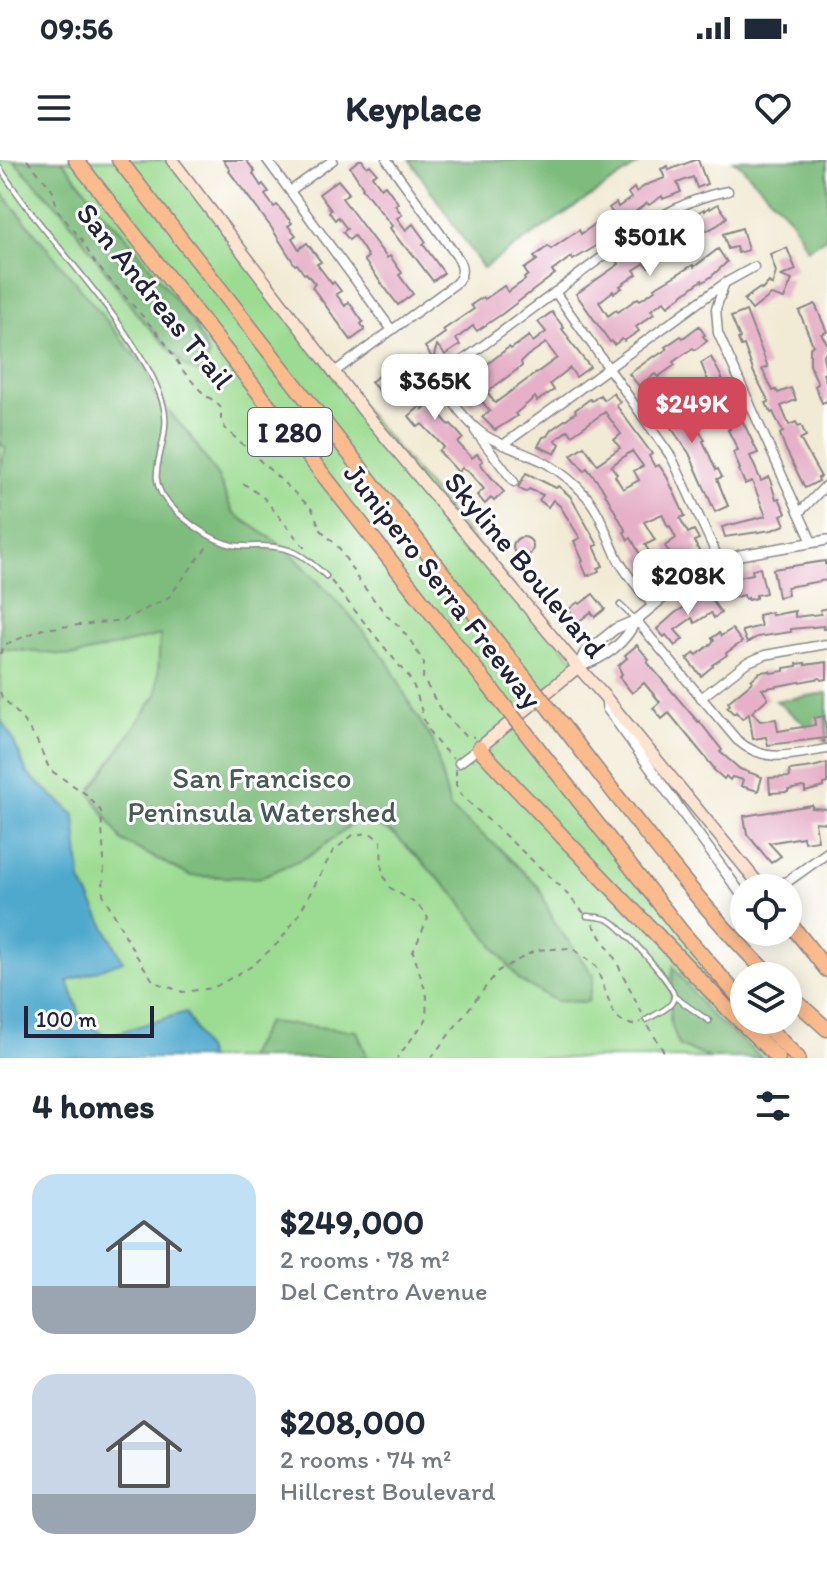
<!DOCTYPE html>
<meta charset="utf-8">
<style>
:root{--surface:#fff;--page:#f2f2f3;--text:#1f2937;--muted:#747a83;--accent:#d1495b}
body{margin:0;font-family:Itim,sans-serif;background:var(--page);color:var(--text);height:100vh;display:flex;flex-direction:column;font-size:30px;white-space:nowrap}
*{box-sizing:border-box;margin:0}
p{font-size:26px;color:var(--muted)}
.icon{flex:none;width:44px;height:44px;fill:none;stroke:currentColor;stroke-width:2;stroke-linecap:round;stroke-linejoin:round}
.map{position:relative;height:898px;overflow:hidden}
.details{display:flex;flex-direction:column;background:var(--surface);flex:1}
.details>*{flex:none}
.fabs{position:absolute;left:730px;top:714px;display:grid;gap:16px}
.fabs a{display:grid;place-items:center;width:72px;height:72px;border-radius:50%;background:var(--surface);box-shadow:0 4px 20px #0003;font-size:40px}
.scale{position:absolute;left:24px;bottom:20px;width:130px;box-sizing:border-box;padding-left:8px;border:4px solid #22223b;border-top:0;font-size:22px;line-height:28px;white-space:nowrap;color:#22223b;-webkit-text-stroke:6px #fff;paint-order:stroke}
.price{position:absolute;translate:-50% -68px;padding:0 18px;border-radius:16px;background:#fff;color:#222;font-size:26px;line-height:52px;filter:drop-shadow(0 2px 4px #0008)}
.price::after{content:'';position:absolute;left:50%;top:48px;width:24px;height:18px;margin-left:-12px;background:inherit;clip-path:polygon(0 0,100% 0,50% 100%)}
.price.current{background:var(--accent);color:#fff}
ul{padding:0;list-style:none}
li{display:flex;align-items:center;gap:24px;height:200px;padding:0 32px}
li span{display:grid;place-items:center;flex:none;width:224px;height:160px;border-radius:24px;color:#555}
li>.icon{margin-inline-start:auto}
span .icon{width:96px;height:96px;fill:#fffc;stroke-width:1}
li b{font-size:34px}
h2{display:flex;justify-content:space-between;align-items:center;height:96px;padding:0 32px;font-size:34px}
.status{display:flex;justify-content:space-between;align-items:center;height:56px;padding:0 40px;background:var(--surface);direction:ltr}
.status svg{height:22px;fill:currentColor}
header{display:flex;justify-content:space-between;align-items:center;height:104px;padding:0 32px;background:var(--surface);font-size:36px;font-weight:700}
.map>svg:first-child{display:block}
.green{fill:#9cdc92;stroke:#5f7f66;stroke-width:2}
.forest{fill:#7dbc7c;stroke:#506f5c;stroke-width:2}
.water{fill:#50a9cd;stroke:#396684;stroke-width:2}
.building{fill:#e6b0c8;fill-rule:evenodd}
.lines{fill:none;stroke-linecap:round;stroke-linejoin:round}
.service-casing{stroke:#8a8688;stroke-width:7}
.minor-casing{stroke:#8a8688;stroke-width:11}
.tertiary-casing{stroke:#8a8688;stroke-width:12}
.secondary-casing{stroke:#8a8688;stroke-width:14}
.motorway-casing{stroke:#8a8688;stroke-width:17}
.path{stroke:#8a8688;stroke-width:2;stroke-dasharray:6 6;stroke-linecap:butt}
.service{stroke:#fff;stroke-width:4}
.minor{stroke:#fff;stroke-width:8}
.tertiary{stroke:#fff;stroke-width:9}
.secondary{stroke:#fde4d1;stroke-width:11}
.motorway{stroke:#fbbb8d;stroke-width:14}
.motorway-bridge-casing{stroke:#8a8688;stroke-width:17;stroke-linecap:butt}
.motorway-bridge{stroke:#fbbb8d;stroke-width:14}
.labels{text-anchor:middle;stroke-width:6;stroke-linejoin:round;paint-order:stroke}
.shield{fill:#fff;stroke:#646476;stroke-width:2}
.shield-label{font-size:28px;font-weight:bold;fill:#22223b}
.street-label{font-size:30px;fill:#22223b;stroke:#fff}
.park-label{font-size:30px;fill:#475a55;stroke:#fff}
</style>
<div class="status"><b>09:56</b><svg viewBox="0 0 49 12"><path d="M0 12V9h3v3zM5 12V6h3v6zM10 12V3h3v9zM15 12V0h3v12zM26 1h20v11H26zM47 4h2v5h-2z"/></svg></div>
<header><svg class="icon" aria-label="menu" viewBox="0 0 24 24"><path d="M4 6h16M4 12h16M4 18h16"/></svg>Keyplace<svg class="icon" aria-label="heart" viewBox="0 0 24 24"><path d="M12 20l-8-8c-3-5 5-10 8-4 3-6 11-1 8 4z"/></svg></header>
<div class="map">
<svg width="827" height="898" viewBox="0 0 827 898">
<rect width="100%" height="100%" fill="#fff"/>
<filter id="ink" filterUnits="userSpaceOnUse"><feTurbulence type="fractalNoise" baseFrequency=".0125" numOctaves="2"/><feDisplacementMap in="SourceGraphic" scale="16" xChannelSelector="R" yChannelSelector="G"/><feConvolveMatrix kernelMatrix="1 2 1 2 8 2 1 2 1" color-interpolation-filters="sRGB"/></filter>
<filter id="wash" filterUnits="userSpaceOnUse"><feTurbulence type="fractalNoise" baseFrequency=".006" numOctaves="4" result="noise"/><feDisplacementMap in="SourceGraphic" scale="32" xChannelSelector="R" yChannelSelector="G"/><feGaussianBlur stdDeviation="1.8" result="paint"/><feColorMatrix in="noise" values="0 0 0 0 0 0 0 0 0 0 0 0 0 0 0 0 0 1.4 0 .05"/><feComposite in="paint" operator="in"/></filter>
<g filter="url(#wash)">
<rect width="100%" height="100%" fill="#f1ead4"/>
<!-- green -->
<polygon class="green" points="0,0 172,0 333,213 581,508 515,559 744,843 744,860 760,860 798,898 0,898"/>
<!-- forest -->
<g class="forest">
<polygon points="13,0 62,0 91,36 95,45 126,76 193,162 209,196 204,214 187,208 136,153 63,52"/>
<polygon points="410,0 645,0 483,108"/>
<polygon points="733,0 827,0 827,78 807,89 791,59 742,7"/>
<polygon points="0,30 146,209 155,236 189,274 218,317 233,353 287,389 349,454 388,502 415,553 433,581 450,648 500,689 539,727 554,762 594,816 588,842 556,841 520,821 455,735 395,675 362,657 311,695 260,718 190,716 122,681 90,632 157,534 160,475 75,496 6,489 0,490 0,308 6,288 0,283"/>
<polygon points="827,533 827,582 776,541"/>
<polygon points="673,806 708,853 762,898 710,898 679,886 670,860"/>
<polygon points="267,862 357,871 368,898 247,898"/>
</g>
<!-- water -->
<polygon class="water" points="0,559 12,577 27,613 75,655 81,721 123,801 68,821 82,859 106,876 186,852 209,898 0,898"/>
<g id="blocks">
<!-- building -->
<g class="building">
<polygon points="223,0 246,0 255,12 253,14 261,26 263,24 269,32 265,35 274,47 277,45 292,63 288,66 296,75 292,78 299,89 307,83 321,102 317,104 332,124 334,122 341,131 336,134 345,146 349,142 363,162 361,164 365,170 351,180 312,127 315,124 306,113 304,114 297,104 295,105 271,67 229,11 230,10"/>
<polygon points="359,0 362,0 367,7 370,5 377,13 372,16 381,28 385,25 398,43 395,45 402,55 397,58 406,70 413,64 426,82 423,84 444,113 433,121 411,92 402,84 390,68 392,66 362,28 363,27 350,7"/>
<polygon points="695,0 698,0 707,24 697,28 693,17 677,23 681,32 663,39 662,36 649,45 647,43 636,51 639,54 593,88 573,100 571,97 552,111 555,114 502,154 477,171 473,166 456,179 460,185 445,195 437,185 433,199 425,187 445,173 443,170 474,149 471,145 483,137 485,139 504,126 508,132 525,120 524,118 528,115 524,109 537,100 534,97 548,86 551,89 579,70 581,74 612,52 609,48 616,43 618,47 631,38 628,33 634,28 636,32 646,25 665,18 661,9 668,6 669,10"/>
<polygon points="338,20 349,33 342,38 387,98 390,96 402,113 399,115 413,134 398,145 364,100 368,97 362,87 354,76 349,80 343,72 347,69 338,57 335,60 329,52 331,50 319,34"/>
<polygon points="718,44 727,57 718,65 707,71 702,64 686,72 688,76 670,85 672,88 665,93 661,88 650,96 655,102 648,107 645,103 634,110 637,114 620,126 622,128 614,133 613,131 599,142 608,156 616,150 618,152 638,138 640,140 655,130 654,128 661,124 693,105 694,107 718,89 727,102 712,116 703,122 702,120 668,146 664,141 651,150 654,154 636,167 639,171 624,181 622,179 614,185 612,181 610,182 576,134 619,104 617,100 661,69 664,74 675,66 674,64 692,55 693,56 704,49 705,51 709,47 710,49"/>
<polygon points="742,68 748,90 738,93 736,87 728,89 723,74"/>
<polygon points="787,88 796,110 781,116 792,120 784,139 771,135 752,150 744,140 750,135 751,137 750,135 760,128 762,130 769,122 772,125 776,112 770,94"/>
<polygon points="815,144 827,172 821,174 827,183 827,190 823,196 826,212 823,214 827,224 827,241 822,243 815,226 818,224 810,205 810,188 813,185 799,151"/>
<polygon points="746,151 768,207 762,209 773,231 776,230 778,233 791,228 796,240 781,246 789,265 796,262 798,266 801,265 806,276 800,279 821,317 818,318 819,321 805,328 786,290 780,274 783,272 773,252 771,253 766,243 769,242 754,213 744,185 741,186 738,179 740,178 731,157"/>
<path d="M552,152L564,168L562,169L569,178L568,179L590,207L576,217L570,208L550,224L554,230L537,241L535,237L515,254L517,256L495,270L482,257L490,251L480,239L471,245L461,230L469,225L466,221L509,187L511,189L529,176L533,182L546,172L538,162ZM546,183L557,198L495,243L487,232L522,206L521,202L527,196Z"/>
<polygon points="699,166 705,175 703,176 707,181 695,190 693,188 673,202 675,205 658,217 655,214 639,226 629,214 654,196 655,197 667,189 665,187 681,176 683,178"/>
<polygon points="418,197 433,201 430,211 436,212 433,220 427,218 423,249 431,244 449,265 451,264 463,278 458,283 472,298 477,294 483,301 480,303 485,310 504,332 494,341 491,338 485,344 477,335 484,329 467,310 466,311 462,308 458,312 439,291 444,287 422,264 418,267 409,256 424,243 397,240 398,226 385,238 371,222 385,210 385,207 414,210"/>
<polygon points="711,197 721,216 758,293 750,296 761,321 769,317 776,339 779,338 786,353 781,355 785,365 772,370 725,377 722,367 766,356 752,321 745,324 739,310 740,309 733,292 738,290 728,270 730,269 722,254 720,255 712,239 710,239 707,233 711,231 709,227 710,226 701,203"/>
<polygon points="662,229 665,234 669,231 685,254 691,250 696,258 693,259 705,280 703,281 716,310 718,309 722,317 717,319 728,346 715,352 689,293 650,238"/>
<path d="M613,233L620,242L616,245L652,294L649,296L655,307L659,305L667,317L685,356L680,358L688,373L694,370L699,379L694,381L699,391L668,409L667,408L656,414L649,417L638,398L641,396L631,378L628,380L624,372L626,371L601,326L587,308L584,311L571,295L584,286L597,304L620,288L614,280L621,274L605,252L572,275L568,270L555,280L560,284L555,294L538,286L543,277L547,276L551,270L576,252L575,250L590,239L592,241L600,235L604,240ZM632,291L643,306L634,311L639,320L623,329L615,316L617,314L611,306ZM662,354L668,367L670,366L676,378L665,386L669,392L655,400L645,385L655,380L644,362Z"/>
<polygon points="526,313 556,328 558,326 570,336 598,385 594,386 603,406 598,408 599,411 587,416 581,402 583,401 574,381 580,378 560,346 553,340 548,347 539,340 543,335 529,329 526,332 518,328"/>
<circle cx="523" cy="387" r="10"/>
<polygon points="825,401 825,404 827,403 827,420 787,427 788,435 778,437 773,409"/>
<polygon points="760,408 766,433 756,435 756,438 748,440 748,438 745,439 744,435 723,440 718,426 739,420 738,417 753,414 752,410"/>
<polygon points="707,433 721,453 714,458 711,453 695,463 692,458 675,470 683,479 675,486 666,475 664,477 657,469 675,453"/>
<polygon points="593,434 605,449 595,457 591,452 578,462 568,450 578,442 580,444"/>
<polygon points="827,448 827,469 823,469 823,466 791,469 791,472 757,477 747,483 742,471 761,466 758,455 771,452 772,455 795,451 795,457 821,454 820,450"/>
<polygon points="732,469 742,482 726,493 727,495 712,505 713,506 701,516 687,499 695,493 697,495 711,484 714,480 712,478 719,473 721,476"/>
<polygon points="637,485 649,500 647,502 698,562 699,561 722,590 720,592 740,609 762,617 758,631 741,626 743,620 732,617 730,620 726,616 724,619 713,609 714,608 669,553 662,559 653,548 660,542 644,523 632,533 619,517 622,514 618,506 627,498 625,495"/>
<polygon points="827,502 827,519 821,520 820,518 762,529 768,538 752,552 760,561 776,559 778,571 815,565 814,558 824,556 827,578 768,585 766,577 753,579 749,554 742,559 736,552 734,554 727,547 730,545 728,542 752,522 751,520 760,512 770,511 771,513 784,511 784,508 797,506 797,504 805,503 805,505"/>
<polygon points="827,603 827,623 824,624 824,627 805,632 805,628 802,627 788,630 788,632 770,633 769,618 790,617 789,610 813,607"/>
<polygon points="812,645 812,648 827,649 827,663 815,662 818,680 804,682 803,677 769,683 781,696 771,703 747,674 744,656"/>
</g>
</g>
</g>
<g filter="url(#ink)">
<use href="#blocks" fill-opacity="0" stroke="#8a8688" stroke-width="2"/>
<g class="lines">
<!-- service casing -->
<g class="service-casing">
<g id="service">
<path d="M0,8C36,65 84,113 122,168C134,186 148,205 156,225C162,238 167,252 165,267C163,298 144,319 171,346C186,362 211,380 232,385C242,387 253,386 263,386C293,387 304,395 326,416"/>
<polyline points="620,445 634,458"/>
<path d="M587,756C595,757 605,757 611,761C622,768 676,826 674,837C673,848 654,855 646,860"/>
<polyline points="675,837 709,861"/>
</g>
</g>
<!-- minor casing -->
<g class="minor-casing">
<g id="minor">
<polyline points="267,0 392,170"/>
<polyline points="290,31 333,0"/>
<polyline points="724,125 716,149 718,173 812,382"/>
<polyline points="555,132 672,298 720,402"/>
<path d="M333,213L455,124C463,116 464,109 458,98L387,0"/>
<polyline points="475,271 514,322"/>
<polyline points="503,285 725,123 754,107"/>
<polyline points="799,353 827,324"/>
<path d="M653,446C640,430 626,415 617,397C607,376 601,354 587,337C575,323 560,311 544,302C526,293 505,287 488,277C475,270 452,246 449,231C447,220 452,211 458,204C497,175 535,147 573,119C620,84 669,41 728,31"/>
<path d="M636,460L737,580C766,605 793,594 827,589"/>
<polyline points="701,538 746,503 765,495 827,484"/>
<polyline points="459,603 479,588"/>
</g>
</g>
<!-- tertiary casing -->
<g class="tertiary-casing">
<g id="tertiary">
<polyline points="578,507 584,494 615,469 636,460 680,424 700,412 740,395 827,380"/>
<path d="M578,507C603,499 625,484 636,460"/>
<polyline points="606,538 607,548 744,738"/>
<polyline points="781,726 827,693"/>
</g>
</g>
<!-- secondary casing -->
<g class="secondary-casing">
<g id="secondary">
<polyline points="172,0 363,250 571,499 606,538 762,728"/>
<polyline points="479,588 578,507"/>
</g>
</g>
<!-- motorway casing -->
<g class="motorway-casing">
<g id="motorway">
<polyline points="76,0 503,544"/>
<polyline points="119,0 529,523"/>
<path d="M552,552C622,642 689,735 770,816"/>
<polyline points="526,573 681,771 744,843"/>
<polyline points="479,588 515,627 727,848 778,898"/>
<polyline points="782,728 783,725"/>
<polyline points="788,761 827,810"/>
<polyline points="788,834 827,869"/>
<polyline points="760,860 798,898"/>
</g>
</g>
<!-- path -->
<g class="path">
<polyline points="27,0 52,29 58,51 81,79 95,103 162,178 184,212 199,229 206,236 215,241 221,248 221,259 225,268 312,349 321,370 340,389 359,421 388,457 398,465 412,483 424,503 423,518 440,549 464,575 474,577"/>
<polyline points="243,323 264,338 307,391"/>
<path d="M331,421L410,519C417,531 419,543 423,556C428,574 439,586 453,598"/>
<polyline points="0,494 4,485 43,469 124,460 169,437 209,384"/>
<polyline points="0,532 2,537 20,556 36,579 50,610 86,634 101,651 104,701 103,734 134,792 154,822 183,832 213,828 252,806 279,782 298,756 333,691 353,675 370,673 381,681 382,712 389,727 418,745 428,758 413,792 427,836 426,860 397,898"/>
<polyline points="456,609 456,625 463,637 558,724 584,753"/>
<polyline points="593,764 614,797 642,853"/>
<polyline points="648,866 668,898"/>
<polyline points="431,898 498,811 536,790 572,788 596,806 613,852 620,860 632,865 641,862"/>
</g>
<!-- service -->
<use href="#service" class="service"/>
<!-- minor -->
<use href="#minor" class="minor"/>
<!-- tertiary -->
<use href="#tertiary" class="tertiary"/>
<!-- secondary -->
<use href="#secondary" class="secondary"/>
<!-- motorway -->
<use href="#motorway" class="motorway"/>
<!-- motorway-bridge casing -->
<g class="motorway-bridge-casing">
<g id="motorway-bridge">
<polyline points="529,523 552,552"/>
<polyline points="503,544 526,573"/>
</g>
</g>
<!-- motorway-bridge -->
<use href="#motorway-bridge" class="motorway-bridge"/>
</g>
</g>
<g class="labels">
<!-- shield labels -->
<rect class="shield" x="248" y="248" width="84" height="48" rx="6"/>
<g class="shield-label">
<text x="290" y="282">I 280</text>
</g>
<!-- street labels -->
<g class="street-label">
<text transform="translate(155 136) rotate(51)" y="10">San Andreas Trail</text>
<text transform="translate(525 405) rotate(50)" y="10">Skyline Boulevard</text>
<text transform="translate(443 426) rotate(52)" y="10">Junipero Serra Freeway</text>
</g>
<!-- park labels -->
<g class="park-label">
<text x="262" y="628">San Francisco<tspan x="262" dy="34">Peninsula Watershed</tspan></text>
</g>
</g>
</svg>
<div class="fabs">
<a><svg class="icon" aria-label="locate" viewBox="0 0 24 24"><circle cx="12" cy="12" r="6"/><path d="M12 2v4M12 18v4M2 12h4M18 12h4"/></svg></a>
<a><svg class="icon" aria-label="layers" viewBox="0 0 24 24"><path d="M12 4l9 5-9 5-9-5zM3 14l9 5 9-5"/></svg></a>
</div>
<div class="scale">100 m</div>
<b class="price" style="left:650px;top:118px">$501K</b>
<b class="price" style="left:435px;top:262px">$365K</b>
<b class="price current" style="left:692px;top:285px">$249K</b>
<b class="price" style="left:688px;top:457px">$208K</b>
</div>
<section class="details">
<h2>4 homes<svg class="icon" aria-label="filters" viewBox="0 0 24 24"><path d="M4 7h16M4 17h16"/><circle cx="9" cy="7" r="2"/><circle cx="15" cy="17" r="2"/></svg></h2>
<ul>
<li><span style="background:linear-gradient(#bfe0f5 70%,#9aa5b1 0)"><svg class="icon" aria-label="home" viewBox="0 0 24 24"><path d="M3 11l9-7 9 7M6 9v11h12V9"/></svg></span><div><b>$249,000</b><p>2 rooms · 78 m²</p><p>Del Centro Avenue</p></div></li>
<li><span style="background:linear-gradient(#c9d6e8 75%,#9aa5b1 0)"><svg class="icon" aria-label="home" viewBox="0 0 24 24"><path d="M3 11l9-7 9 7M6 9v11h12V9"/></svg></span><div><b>$208,000</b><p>2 rooms · 74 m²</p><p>Hillcrest Boulevard</p></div></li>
</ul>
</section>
